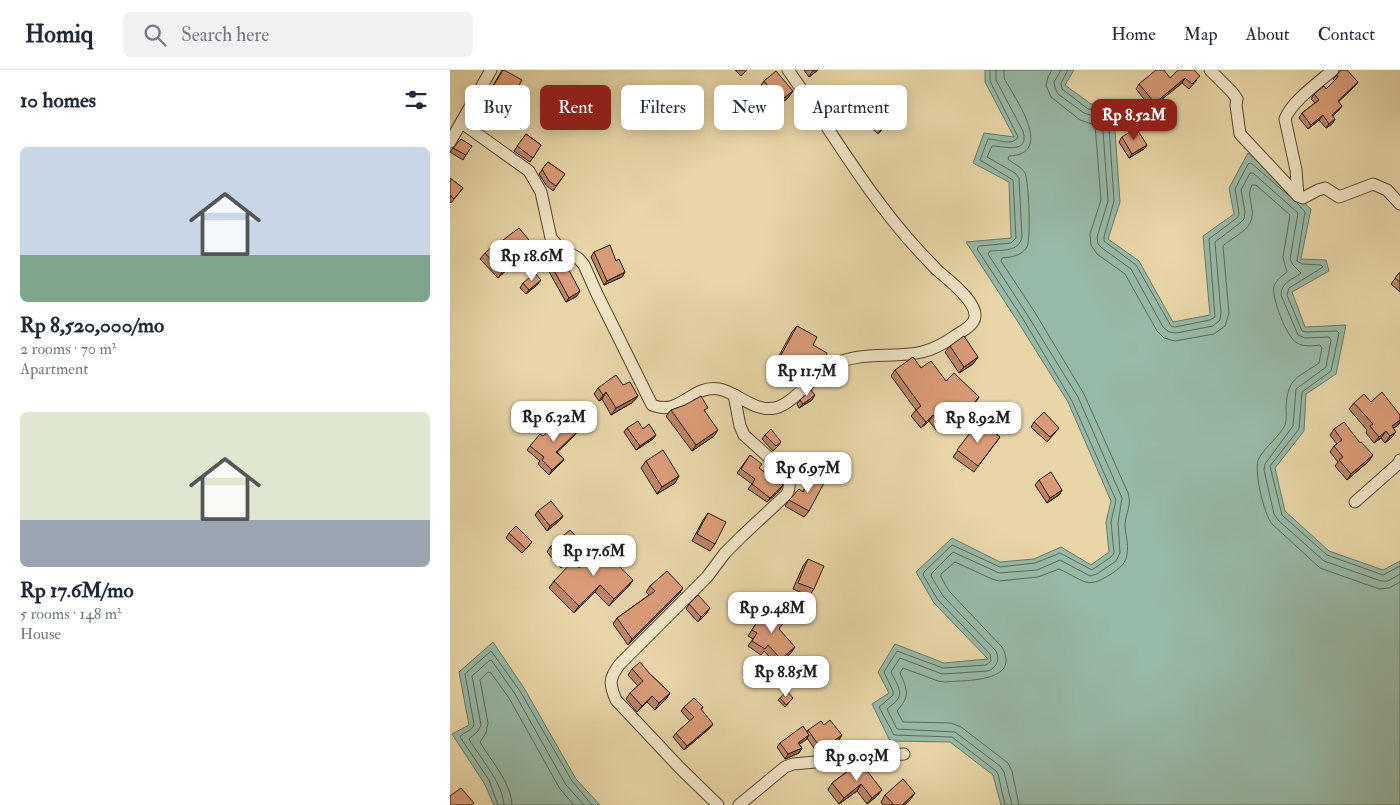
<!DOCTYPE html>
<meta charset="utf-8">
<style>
:root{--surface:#fff;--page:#f2f2f3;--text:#1f2937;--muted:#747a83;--line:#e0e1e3;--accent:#8f2418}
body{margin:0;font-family:"IM FELL Double Pica",serif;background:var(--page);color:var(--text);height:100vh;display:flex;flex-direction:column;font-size:19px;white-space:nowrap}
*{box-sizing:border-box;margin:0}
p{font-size:16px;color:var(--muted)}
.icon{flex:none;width:28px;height:28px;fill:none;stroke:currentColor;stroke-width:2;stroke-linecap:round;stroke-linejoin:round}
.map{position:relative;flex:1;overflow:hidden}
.side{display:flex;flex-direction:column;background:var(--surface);width:450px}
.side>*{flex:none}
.top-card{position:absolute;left:15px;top:15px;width:475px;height:45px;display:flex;gap:10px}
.price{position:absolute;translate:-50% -42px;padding:0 11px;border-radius:10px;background:#fff;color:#222;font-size:16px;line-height:32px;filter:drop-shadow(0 1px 2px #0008)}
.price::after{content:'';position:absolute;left:50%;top:30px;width:15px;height:11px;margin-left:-8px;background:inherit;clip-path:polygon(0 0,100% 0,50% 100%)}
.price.active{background:var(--accent);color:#fff}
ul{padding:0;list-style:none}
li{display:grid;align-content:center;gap:10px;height:265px;padding:0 20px}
li span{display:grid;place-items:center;height:155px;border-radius:8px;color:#555}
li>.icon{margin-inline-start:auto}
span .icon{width:90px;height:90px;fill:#fffc;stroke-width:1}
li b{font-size:21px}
h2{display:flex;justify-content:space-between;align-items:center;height:60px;padding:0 20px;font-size:21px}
.tag{padding:0 18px;border-radius:8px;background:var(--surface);box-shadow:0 2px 12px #0003;font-size:18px;line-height:45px}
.tag.active{background:var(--accent);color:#fff}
header{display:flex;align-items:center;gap:30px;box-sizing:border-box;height:70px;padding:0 25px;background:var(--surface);border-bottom:1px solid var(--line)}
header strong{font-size:24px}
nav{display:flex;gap:28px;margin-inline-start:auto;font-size:18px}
.search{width:350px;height:45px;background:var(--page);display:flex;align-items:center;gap:12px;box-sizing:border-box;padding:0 18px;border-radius:8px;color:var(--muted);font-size:19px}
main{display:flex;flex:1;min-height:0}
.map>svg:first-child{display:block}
.water{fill:#97b9a7;stroke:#697867}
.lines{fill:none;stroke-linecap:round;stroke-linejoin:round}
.shore{stroke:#5e6856;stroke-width:1}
.minor-casing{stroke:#56462e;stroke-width:13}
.minor{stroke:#f0e4c6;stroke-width:11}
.wall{fill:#bb8667;stroke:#251606}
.shaded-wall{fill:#996d54;stroke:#251606}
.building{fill:#da9c78;stroke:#251606}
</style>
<header>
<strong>Homiq</strong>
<div class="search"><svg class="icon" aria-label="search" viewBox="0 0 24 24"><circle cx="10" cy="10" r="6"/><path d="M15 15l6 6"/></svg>Search here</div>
<nav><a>Home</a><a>Map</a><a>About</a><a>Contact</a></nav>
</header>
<main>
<section class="side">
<h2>10 homes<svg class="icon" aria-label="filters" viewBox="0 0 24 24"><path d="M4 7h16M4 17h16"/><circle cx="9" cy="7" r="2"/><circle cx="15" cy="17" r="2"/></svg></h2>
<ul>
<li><span style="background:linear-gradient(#c9d6e8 70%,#7fa58c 0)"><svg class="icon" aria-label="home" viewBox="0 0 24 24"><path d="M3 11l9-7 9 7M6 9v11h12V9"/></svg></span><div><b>Rp 8,520,000/mo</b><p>2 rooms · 70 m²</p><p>Apartment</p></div></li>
<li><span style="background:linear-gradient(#dfe7d0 70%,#9aa5b1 0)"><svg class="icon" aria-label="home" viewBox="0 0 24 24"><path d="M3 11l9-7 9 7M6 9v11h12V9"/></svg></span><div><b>Rp 17.6M/mo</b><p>5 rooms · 148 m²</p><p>House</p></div></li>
</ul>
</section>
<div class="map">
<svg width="950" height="735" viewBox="0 0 950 735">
<rect width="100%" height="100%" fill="#e8d6a8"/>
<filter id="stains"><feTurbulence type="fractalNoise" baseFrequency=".004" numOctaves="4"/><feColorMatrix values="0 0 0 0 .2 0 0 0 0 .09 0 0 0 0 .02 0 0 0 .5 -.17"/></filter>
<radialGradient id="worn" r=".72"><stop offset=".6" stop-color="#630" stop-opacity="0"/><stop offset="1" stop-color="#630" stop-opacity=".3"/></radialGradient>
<!-- water -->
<g class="water">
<polygon points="535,0 624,0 615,15 641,34 663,33 670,132 658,169 689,191 723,252 760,245 753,166 784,144 779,118 798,83 861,139 851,189 876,190 879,201 842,222 855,257 896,255 886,304 856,324 854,361 825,398 835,441 879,481 933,500 950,491 950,735 551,735 543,705 500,672 440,671 422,634 439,623 428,602 445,574 494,593 538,589 484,533 466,502 502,468 550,492 584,489 611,477 641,495 659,482 656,452 661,431 618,332 568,252 516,172 561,168 559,112 523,93 534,63 564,67 535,12"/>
<polygon points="43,572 74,618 126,709 150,735 44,735 34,713 2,664 19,655 9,602"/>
</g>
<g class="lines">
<!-- shore -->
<g class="shore">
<path d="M540,0V11L568,67C562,77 548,69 538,69L530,90L563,110L566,168L561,173L529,176L527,179L573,249L622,331L666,430L661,452L664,483L661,487L642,500L610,483L585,493L550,497L502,475L474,502L473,505L488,530L540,584L541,591L536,595L493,598L447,581L434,602L443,621V625L429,637L444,665L502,667L546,701L548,704L555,735"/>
<path d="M546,0V10L573,61C580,85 554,76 542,76L537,87L565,103L569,108L572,167C569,182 552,180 540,181L538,184L578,246L628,327L672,428L668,453L670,483L666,491L647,504L640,506L610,490L587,500L549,503L503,482L482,503L481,506L493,526L546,581C550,590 547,597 538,601L492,604L450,588L441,602C445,611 454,622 447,630C444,634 440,636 437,639L447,659L505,662L550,696L554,702L562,735"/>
<path d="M554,0V8C564,27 606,84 559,86L558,89C563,94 571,96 575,103C579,112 581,170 577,177C571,186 562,187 552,188L551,191L584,241L634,324L678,423C682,434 676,443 675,454C675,464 679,474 677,484C676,493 671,497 664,502C636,521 636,511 609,499L588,507L549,511L542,509L505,492L491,504V507L499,521L552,577C572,613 514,610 495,612L488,611L453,598L450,603C458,621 460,626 447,641L453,652L501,653L511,657L558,693L562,701L569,735"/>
<path d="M602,0L598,7L596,15L601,27L630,50L645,55L651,130L640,164L641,175L647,184L675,204L707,261L714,268L725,271L764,264L775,256L779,243L773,176C781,168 795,163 800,153C807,140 795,127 802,115H806L840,145L833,187L837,202C832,206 827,209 824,216C821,227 837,268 847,273C854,277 862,276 870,275L872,278L869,293C848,308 838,307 836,336C836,341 837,350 835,355C829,367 816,376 809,388C803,399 814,445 822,454L870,498L929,519L939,518L950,512"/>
<path d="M611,0L604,12L605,18L608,24L634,43L640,45H650L652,47L658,131L647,167L648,174L652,178L681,199L713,257L719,262L726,263L763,256L770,250L771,243L765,172L790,153L794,149L795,142L791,120L800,103H803L848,143L840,189L843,195L851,203C842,210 831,212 831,225L848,265L855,268L879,267L881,270L876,297L846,319L843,356L815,394L814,400L824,444L828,450L874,491L931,511H938L950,504"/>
<polyline points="618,0 611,13 612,19 638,39 656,39 658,41 664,131 654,167 654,171 686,195 721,256 725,257 760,250 765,247 759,169 788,147 789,143 785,119 798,94 801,93 838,125"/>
<polyline points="847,133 855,142 847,191 852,194 871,195 873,197 839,218 837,225 852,261 856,262 887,261 889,263 881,301 852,322 849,359 820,396 832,445 877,485 933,505 950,496"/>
<path d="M48,735L39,710L10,667C14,661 22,662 24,654L15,604L41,581L70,621L122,711L142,735"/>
<path d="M54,735C53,713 30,688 19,669L28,661L31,655L22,606L40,590L42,591L65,624L116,715L134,735"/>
<path d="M62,735C61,712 41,691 30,672L36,663L38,653L30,610L38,602L41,603L59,628L110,719L124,735"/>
</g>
<!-- minor casing -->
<g class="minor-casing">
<g id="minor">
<polyline points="760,0 782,22 787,29 786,35 790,64 848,126 853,128 868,120 875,118 889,127 923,114 937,120 950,134"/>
<path d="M12,53L79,101L91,122L101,168L107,175L129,189L134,195L147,224L202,335C230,347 242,314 269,319C289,323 303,342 325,338C342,335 363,306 379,297C407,280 442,289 472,282C484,279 495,273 505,266C511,262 519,258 523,252C534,236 497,209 487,200C481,194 475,187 469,181C418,126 381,60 338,0"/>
<polyline points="0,72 41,0"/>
<path d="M848,126L846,100L835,49C841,32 869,12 883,0"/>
<polyline points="905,432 949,393 950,390"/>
<path d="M268,735L230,698L166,630C159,614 159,608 170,594L257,507L275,483L292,466L337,424C341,415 340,409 334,401L294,365L290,356L284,325"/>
<polyline points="289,735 335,697 343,694 454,684"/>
</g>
</g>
<!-- minor -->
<use href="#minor" class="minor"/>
</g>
<!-- wall -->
<g class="wall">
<polygon points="52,0 63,25 60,30 41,19"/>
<polygon points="285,0 297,0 291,6"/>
<polygon points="354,0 368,0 359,7"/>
<polygon points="728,0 747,10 739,19 732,13 701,38 686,19 689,14 720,8"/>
<polygon points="887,5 908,12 905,16 888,32 889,40 882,46 885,49 882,54 876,58 869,50 858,59 849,48 852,43 865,33 861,29 864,24 876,19 885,11 883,9"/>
<polygon points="314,11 338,28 325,38 309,18"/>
<polygon points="413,38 447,42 442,49 428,64 408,45"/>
<polygon points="76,64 91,75 80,92 64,81"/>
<polygon points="672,67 697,75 694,79 679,88 669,72"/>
<polygon points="3,78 16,85 13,90 0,82"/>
<polygon points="98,92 115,104 103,121 96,115 89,104"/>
<polygon points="0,108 13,118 1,133 0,132"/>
<polygon points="49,173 84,176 80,182 67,192 66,191 48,208 30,189 35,183"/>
<polygon points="144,182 166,191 175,202 172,207 154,215 141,187"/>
<polygon points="101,195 127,226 116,232 98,200"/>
<polygon points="950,202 950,222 941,214"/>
<polygon points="73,213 87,215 76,224 70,218"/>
<polygon points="347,256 363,275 370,294 362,300 352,294 346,304 325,293 342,262"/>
<polygon points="500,276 528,287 523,294 509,303 495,282"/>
<polygon points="471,298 496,311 525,333 514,345 509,341 486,360 479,351 471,358 461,346 466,340 441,306 445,300"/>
<polygon points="173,315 188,326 183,332 161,345 152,329 149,331 144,324 148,318"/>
<polygon points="350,330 362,330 349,338 347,334"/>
<polygon points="921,332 950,345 950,352 948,355 944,358 941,368 935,373 931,368 924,373 916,363 917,360 899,339 904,333"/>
<polygon points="221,340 264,366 242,381 216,346"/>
<polygon points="529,351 550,367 524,402 503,387"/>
<polygon points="584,352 609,358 597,372 581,357"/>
<polygon points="177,358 193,359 203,369 186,380 174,362"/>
<polygon points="884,359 919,391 897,410 885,396 888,392 880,382 884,376 887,374 880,365"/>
<polygon points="315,365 331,372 328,376 323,381 312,369"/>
<polygon points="124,366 107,382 114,389 110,394 99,405 88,394 90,391 77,380 80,376"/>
<polygon points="300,385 309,398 330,420 317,432 298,419 302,414 287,403"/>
<polygon points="196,391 225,413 207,424 191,398"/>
<polygon points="362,406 359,441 354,447 335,436 339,430 353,421"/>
<polygon points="589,410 612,420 609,425 597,433 585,415"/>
<polygon points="88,441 113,446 110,450 97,461 85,445"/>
<polygon points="258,443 265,474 260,481 242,471 253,450"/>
<polygon points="59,463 82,472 72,483 56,468"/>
<polygon points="100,477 130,480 111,498 97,482"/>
<polygon points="358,489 364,519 359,526 343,519 353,496"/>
<polygon points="166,493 183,510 178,517 159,536 145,522 124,543 99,518 104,511 129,498"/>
<polygon points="200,516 229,524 178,575 163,554 167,548 199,525 196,522"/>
<polygon points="239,534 257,543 248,552 236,539"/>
<polygon points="316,538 329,559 341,583 327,595 314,581 311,585 298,576 303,569 298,566"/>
<polygon points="182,599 199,603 220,623 216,629 205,640 197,632 187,642 176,629 180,623 188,616 178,605"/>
<polygon points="330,628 343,628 335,637 328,630"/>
<polygon points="234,637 253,637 251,640 260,658 234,680 223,667 226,663 240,651 231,641"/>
<polygon points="374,655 389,670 368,684 357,668 349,674 352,678 349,683 335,689 327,677 330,673 357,662 358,660"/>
<polygon points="410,692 427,726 417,734 407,721 389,734 378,720 382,713"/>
<polygon points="435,725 460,730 455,735 433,735 431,732"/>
</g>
<!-- shaded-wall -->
<g class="shaded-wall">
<polygon points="365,0 368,0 359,7 362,2"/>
<polygon points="735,8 732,13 701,38 705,33"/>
<polygon points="908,12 905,16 884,36 888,31"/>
<polygon points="343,21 338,28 325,38 330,31"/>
<polygon points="892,36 889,40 879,50 882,45"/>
<polygon points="447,42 442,49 428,64 433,57"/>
<polygon points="873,45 869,50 858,59 861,55"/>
<polygon points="885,49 882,54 876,58 879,54"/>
<polygon points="697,75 694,79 679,88 682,84"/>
<polygon points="84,176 80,182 67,192 71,186"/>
<polygon points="70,185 66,191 48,208 52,202"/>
<polygon points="175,202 172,207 154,215 157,211"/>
<polygon points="91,210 87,215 76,224 79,220"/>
<polygon points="130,221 127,226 116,232 119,228"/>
<polygon points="528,287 523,294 509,303 514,297"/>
<polygon points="375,288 370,294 362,300 367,294"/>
<polygon points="156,322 152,329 149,331 153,325"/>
<polygon points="365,325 362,330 349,338 353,334"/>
<polygon points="188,326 183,332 161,345 166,338"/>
<polygon points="529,327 525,333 514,345 518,340"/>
<polygon points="513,336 509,341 486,360 490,355"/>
<polygon points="483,345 479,351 471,358 476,352"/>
<polygon points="950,350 950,352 948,355 937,363 942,356"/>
<polygon points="268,360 264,366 242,381 246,375"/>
<polygon points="936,361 931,368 924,373 929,367"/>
<polygon points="127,362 124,366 103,386 106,382"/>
<polygon points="946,362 941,368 935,373 940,366"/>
<polygon points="206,365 203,369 186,380 190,376"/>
<polygon points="923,385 919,391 897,410 901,404"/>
<polygon points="114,389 110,394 99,405 102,400"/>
<polygon points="229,406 225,413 207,424 212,417"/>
<polygon points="333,415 330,420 317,432 320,428"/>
<polygon points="612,420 609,425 597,433 600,428"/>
<polygon points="113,446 110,450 97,461 100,456"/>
<polygon points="134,475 130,480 111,498 114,493"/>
<polygon points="183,510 178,517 159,536 164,529"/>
<polygon points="150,515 145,522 124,543 129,536"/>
<polygon points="233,518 229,524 178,575 182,569"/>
<polygon points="260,538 257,543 248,552 251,547"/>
<polygon points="345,577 341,583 327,595 331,589"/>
<polygon points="220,623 216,629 205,640 209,633"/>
<polygon points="202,626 197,632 187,642 192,636"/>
<polygon points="263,654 260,658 234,680 237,676"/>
<polygon points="359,665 356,670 345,677 348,673"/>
<polygon points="392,665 389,670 368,684 372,680"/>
<polygon points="352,678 349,683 335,689 338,684"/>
<polygon points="411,714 407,721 389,734 394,728"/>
<polygon points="432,720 427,726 417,734 422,728"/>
<polygon points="465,723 460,730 455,735 452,735"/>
</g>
<!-- building -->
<g class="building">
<polygon points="53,0 54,0 72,10 63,25 44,15"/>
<polygon points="706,0 714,0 720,8 728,0 744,0 750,6 742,14 735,8 705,33 689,14"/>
<polygon points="891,0 897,0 908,12 888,31 892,36 882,45 885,49 879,54 873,45 861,55 852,43 869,30 864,24 874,16 876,19 888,7 887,5"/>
<polygon points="326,1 343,21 330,31 314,11"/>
<polygon points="428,23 447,42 433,57 413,38"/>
<polygon points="686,58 697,75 682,84 672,67"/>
<polygon points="76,64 91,75 83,88 67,76"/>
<polygon points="11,69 22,76 16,85 3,78"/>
<polygon points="98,92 115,104 106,116 99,111 92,99"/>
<polygon points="0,108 13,118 4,129 0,125"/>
<polygon points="69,158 84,176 71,186 70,185 52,202 35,183 48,171 49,173"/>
<polygon points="160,175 166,191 169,189 175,202 157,211 144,182"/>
<polygon points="113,189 130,221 119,228 101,195"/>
<polygon points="950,202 950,212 945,208"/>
<polygon points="85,203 91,210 79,220 73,213"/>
<polygon points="347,256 367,267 363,275 377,283 375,288 367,294 356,288 350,298 330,287"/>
<polygon points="514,266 528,287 514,297 500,276"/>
<polygon points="463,287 471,298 481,291 496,311 504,303 529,327 518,340 513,336 490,355 483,345 476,352 466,340 471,336 445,300"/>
<polygon points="166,305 173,315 180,312 188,326 166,338 156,322 153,325 148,318"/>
<polygon points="361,320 365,325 353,334 350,330"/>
<polygon points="932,322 950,345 950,350 942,356 946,362 940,366 936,361 929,367 920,356 923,354 904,333 914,324 921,332"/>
<polygon points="251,326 258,338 254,340 268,360 246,375 221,340 235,335"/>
<polygon points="594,342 609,358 600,367 584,352"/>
<polygon points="113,347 127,362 106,382 114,389 102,400 92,390 94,387 80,376 90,364 93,366"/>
<polygon points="188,351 193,359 199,354 206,365 190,376 177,358"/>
<polygon points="529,351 550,367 528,396 507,380"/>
<polygon points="894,352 910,373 911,372 923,385 901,404 889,390 893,387 884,376 892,370 884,359"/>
<polygon points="321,359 331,372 326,376 315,365"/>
<polygon points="213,380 229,406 212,417 196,391"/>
<polygon points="300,385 312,394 309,398 333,415 320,428 302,414 305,409 291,399"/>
<polygon points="601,402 612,420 600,428 589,410"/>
<polygon points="362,406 374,413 359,441 339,430 349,419 353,422"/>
<polygon points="101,431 113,446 100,456 88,441"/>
<polygon points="258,443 276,452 265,474 247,464"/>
<polygon points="66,456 82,472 76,479 59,463"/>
<polygon points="120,460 134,475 114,493 100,477"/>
<polygon points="154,474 169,490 166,493 183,510 164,529 150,515 129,536 104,511 123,491 129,498"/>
<polygon points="358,489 374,496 364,519 348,513"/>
<polygon points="217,501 233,518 182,569 167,548 205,521 200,516"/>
<polygon points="248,525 260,538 251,547 239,534"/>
<polygon points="316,538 335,550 329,559 345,577 331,589 318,575 315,579 302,571 307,563 302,560"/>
<polygon points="190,592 199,603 220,623 209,633 202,626 192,636 180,623 193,611 182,599"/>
<polygon points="337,621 343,628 336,635 330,628"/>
<polygon points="244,628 253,637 251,639 263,654 237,676 226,663 244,647 234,637"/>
<polygon points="380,650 392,665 372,680 358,660 371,651 374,655"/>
<polygon points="353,656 359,665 348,673 352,678 338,684 330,673"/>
<polygon points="410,692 432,720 422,728 411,714 394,728 382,713"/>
<polygon points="453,709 465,723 452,735 444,735 435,725"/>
<polygon points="11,718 24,733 21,735 0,735 0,726"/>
</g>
<rect width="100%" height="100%" filter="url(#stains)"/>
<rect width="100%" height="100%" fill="url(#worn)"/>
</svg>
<b class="price active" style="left:684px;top:71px">Rp 8.52M</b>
<b class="price" style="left:82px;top:212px">Rp 18.6M</b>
<b class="price" style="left:357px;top:327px">Rp 11.7M</b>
<b class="price" style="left:104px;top:373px">Rp 6.32M</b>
<b class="price" style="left:528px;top:374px">Rp 8.92M</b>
<b class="price" style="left:358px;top:424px">Rp 6.97M</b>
<b class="price" style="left:144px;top:507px">Rp 17.6M</b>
<b class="price" style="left:322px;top:564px">Rp 9.48M</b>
<b class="price" style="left:336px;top:628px">Rp 8.85M</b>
<b class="price" style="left:407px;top:712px">Rp 9.03M</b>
<div class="top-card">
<a class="tag">Buy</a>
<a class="tag active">Rent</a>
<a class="tag">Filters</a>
<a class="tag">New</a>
<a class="tag">Apartment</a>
</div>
</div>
</main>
